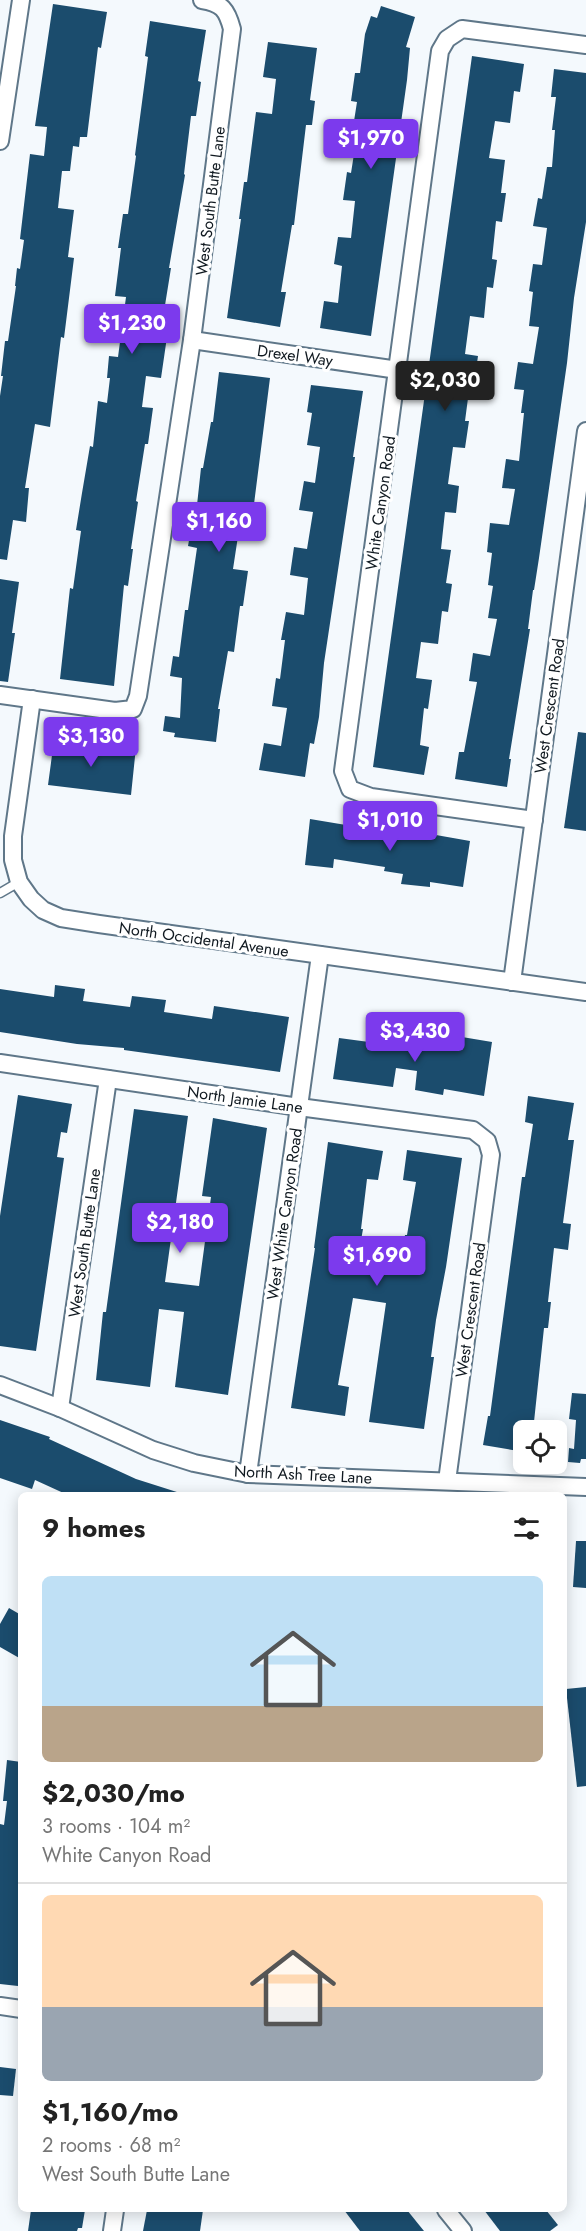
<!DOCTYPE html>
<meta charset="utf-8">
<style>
:root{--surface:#fff;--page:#f6f6f6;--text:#222;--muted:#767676;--line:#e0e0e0;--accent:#7c3aed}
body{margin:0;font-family:Jost,sans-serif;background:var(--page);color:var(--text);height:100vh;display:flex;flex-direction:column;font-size:22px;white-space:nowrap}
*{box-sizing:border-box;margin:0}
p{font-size:20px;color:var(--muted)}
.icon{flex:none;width:33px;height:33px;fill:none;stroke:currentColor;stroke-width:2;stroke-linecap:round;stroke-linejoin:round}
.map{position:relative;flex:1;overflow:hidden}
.sheet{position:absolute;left:18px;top:1492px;width:549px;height:720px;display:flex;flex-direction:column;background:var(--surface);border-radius:9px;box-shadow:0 3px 15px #0003}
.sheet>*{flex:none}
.controls{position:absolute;left:513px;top:1420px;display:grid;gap:12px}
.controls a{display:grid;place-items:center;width:54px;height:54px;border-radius:9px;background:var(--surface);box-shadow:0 3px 15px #0003;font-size:30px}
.price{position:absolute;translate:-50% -51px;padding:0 14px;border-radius:6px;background:var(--accent);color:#fff;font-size:20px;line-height:39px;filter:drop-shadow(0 2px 3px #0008)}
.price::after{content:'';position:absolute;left:50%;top:36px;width:18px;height:14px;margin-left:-9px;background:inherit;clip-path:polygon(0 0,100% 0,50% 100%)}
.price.current{background:#222;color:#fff}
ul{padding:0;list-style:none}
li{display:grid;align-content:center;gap:12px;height:318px;padding:0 24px}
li+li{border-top:2px solid var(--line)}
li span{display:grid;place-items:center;height:186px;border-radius:9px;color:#555}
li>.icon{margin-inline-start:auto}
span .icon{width:108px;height:108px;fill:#fffc;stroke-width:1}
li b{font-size:26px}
h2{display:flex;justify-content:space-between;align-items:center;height:72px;padding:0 24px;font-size:26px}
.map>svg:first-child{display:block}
.building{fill:#1b4c6d}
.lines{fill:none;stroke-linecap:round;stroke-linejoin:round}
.service-casing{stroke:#5f7789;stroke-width:11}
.minor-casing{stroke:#5f7789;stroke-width:20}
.service{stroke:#fff;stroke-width:8}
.minor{stroke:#fff;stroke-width:16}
.labels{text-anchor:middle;stroke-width:6;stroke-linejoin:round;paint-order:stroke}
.street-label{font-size:16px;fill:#101920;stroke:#fff}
</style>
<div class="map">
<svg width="586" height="2231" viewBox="0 0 586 2231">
<rect width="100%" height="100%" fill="#f4f9fd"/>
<!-- building -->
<g class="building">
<polygon points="53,4 107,12 101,48 98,47 87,137 80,137 79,147 73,146 70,171 62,171 58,208 74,210 68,257 74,258 64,338 61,337 50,427 35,424 25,488 29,488 26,522 13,520 7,560 0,559 0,396 3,376 1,376 5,341 8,341 16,286 15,286 17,268 20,269 24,240 20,239 30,154 44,156 47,127 35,126"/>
<polygon points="381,6 415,17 406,47 410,48 407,80 371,336 320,328 324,301 338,303 342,266 334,264 338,237 351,238 355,201 343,200 347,172 351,173 357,135 352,134 357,102 351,101 355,73 360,73 365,34 371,16 377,18"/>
<polygon points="150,21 206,30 198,81 201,82 196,116 191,116 184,174 185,175 169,268 171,268 161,330 168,330 161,378 146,376 142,407 153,408 148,444 145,444 136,501 138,502 131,549 133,549 128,586 124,585 114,686 60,679 70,588 73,589 81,531 76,530 82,493 90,446 93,447 98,401 107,403 110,378 107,378 109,356 118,357 126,297 115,296 121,248 118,248 123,214 128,214 136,156 135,155 148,57 145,56"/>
<polygon points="268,42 317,48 310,100 315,101 312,125 306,125 294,225 292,225 281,292 286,292 280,327 227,318 241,219 239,219 244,182 247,182 256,112 272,114 276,79 263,77"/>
<polygon points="472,56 524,64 520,92 514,91 510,123 495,121 489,158 505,160 501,193 506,193 502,222 496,221 492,259 497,260 493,288 487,287 484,318 470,316 465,354 478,356 474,384 470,383 465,421 469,421 465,448 453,447 448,484 459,486 456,513 445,512 441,549 451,550 446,583 452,584 448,612 442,611 438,644 421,642 416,678 432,680 428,709 424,708 420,745 429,747 424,775 373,767"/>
<polygon points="554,69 586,73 586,222 574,298 567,363 539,558 534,590 533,590 528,629 530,629 509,759 511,759 507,787 455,779 459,752 464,752 477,682 469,681 473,653 490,656 497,619 488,618 493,586 488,585 492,553 487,552 490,523 509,525 515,489 502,488 506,459 519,461 524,413 521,413 524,390 514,389 518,362 533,364 539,327 529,326 533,292 529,291 533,264 542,265 547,228 533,226 538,198 542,199 547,167 552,167 555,130 552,130 556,97 551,97"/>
<polygon points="219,372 270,378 253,512 242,510 233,569 248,571 243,606 240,606 234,652 228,651 218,709 220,709 216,742 174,737 175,733 163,731 165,716 180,718 182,678 170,676 173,656 179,657 185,610 188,610 197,548 188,546 191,529 199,531 203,506 197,505 201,468 203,468 211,422 213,422"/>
<polygon points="311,385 363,391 353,457 355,457 324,663 319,717 314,744 310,743 305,777 259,770 264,743 281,746 287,708 272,706 276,678 280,679 285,640 281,640 286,612 304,615 308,578 290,575 294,547 307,549 313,512 299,510 304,481 315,483 320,447 307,445 312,413 307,412"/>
<polygon points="0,579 19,582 12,633 15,633 8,682 0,681"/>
<polygon points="578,732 586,733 586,831 564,828"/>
<polygon points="55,733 75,736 73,749 117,755 118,745 136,747 131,795 48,785"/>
<polygon points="310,819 376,830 376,828 408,834 408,832 436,835 470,841 463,887 430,882 430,887 401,884 403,874 384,871 385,867 334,859 333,868 305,865"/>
<polygon points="55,985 85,989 83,1001 130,1007 132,996 166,1000 164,1012 212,1019 214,1006 289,1017 280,1072 124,1050 124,1048 77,1044 0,1032 0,989 54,997"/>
<polygon points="385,1029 411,1032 410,1043 459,1051 462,1037 492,1042 484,1096 444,1089 443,1095 415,1090 417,1071 396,1068 393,1087 333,1079 339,1038 384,1044"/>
<polygon points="18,1095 72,1104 67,1133 61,1132 57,1157 64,1158 36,1351 0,1346 0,1216"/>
<polygon points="528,1096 574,1103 568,1140 574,1140 563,1223 571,1224 568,1250 554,1248 548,1302 551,1302 548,1328 544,1328 533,1431 524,1431 524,1452 483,1445 488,1416 490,1416 522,1177 525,1177 533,1124 525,1122"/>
<polygon points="134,1109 188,1116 165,1282 199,1286 211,1197 202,1196 213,1118 267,1128 228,1395 175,1387 184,1312 159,1309 150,1387 96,1380 103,1312 106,1312"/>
<polygon points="328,1142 383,1151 378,1180 367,1179 361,1229 363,1229 356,1269 387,1274 388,1272 399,1274 405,1235 407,1235 416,1182 403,1180 407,1150 462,1158 446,1267 436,1320 431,1357 434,1357 424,1429 369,1422 386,1303 353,1298 338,1385 349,1387 345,1416 291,1408 315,1248 314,1248"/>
<polygon points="572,1393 586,1394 586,1459 581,1459 580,1463 568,1462 569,1448 574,1449 576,1420 569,1419"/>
<polygon points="0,1420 50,1437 49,1439 136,1479 180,1493 180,1496 70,1496 35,1480 32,1489 0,1478"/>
<polygon points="576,1541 586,1541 586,1588 573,1587"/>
<polygon points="9,1608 21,1615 21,1659 0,1647 0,1624"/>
<polygon points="586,1687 586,1786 577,1787 566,1689"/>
<polygon points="7,1760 21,1762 21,1963 18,1986 0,1984 0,1824 4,1825 7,1801 3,1801"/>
<polygon points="0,2067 16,2069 13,2096 0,2095"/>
<polygon points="31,2210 85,2210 82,2228 78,2228 77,2231 28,2231"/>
<polygon points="147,2210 203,2210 200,2231 143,2231"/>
<polygon points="344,2210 407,2210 424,2231 360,2231"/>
<polygon points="484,2210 546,2210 558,2225 550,2231 500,2231"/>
</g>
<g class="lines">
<!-- service casing -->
<g class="service-casing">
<polyline id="service" points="0,893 19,882"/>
</g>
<!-- minor casing -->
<g class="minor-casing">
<g id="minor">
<polyline points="0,141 21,0"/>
<polyline points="192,340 398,370"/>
<path d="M0,695L115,711L133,709L138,696L192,340L232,29C227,10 222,3 202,0"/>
<polyline points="32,699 13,836 13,860 19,882 31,899 43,910 61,918 99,924 586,992"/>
<polyline points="534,820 371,797 350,789 343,771 440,51 447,39 462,29 586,45"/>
<polyline points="512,982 586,431"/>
<polyline points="0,1063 299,1107 473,1130 487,1141 491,1155 447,1481"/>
<polyline points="0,1385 60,1408 153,1450 194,1463 248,1474 586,1487"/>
<polyline points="60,1408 108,1079"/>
<polyline points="248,1474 320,955"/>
<polyline points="0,2006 21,2009"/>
<polyline points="446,2210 463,2231"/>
<polyline points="112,2231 115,2210"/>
</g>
</g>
<!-- service -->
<use href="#service" class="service"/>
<!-- minor -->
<use href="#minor" class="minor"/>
</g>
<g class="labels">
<!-- street labels -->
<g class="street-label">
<text transform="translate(210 201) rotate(-83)" y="6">West South Butte Lane</text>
<text transform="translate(295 355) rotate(8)" y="6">Drexel Way</text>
<text transform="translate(380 503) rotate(-82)" y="6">White Canyon Road</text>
<text transform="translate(549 706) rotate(-82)" y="6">West Crescent Road</text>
<text transform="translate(204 939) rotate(8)" y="6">North Occidental Avenue</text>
<text transform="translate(245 1099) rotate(8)" y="6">North Jamie Lane</text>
<text transform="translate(284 1214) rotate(-82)" y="6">West White Canyon Road</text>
<text transform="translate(84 1243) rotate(-82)" y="6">West South Butte Lane</text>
<text transform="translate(470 1310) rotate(-82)" y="6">West Crescent Road</text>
<text transform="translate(303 1474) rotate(3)" y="6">North Ash Tree Lane</text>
</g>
</g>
</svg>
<div class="controls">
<a><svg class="icon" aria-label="locate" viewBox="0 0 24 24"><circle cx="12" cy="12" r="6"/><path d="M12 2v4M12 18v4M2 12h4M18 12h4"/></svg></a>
</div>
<b class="price" style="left:371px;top:170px">$1,970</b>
<b class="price" style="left:132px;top:355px">$1,230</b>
<b class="price current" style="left:445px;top:412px">$2,030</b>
<b class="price" style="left:219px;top:553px">$1,160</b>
<b class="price" style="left:91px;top:768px">$3,130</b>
<b class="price" style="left:390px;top:852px">$1,010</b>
<b class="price" style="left:415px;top:1063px">$3,430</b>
<b class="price" style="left:180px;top:1254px">$2,180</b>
<b class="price" style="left:377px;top:1287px">$1,690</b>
<section class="sheet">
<h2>9 homes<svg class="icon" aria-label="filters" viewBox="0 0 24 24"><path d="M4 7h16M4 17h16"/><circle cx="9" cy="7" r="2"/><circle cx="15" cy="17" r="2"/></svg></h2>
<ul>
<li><span style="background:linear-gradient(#bfe0f5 70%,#b9a48a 0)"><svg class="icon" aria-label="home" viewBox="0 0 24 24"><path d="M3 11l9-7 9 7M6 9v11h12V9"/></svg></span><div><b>$2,030/mo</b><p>3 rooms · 104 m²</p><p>White Canyon Road</p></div></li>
<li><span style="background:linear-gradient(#ffd9b3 60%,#9aa5b1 0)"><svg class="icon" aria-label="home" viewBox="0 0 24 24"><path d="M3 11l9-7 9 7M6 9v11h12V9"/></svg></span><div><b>$1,160/mo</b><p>2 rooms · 68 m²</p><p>West South Butte Lane</p></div></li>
</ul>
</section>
</div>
